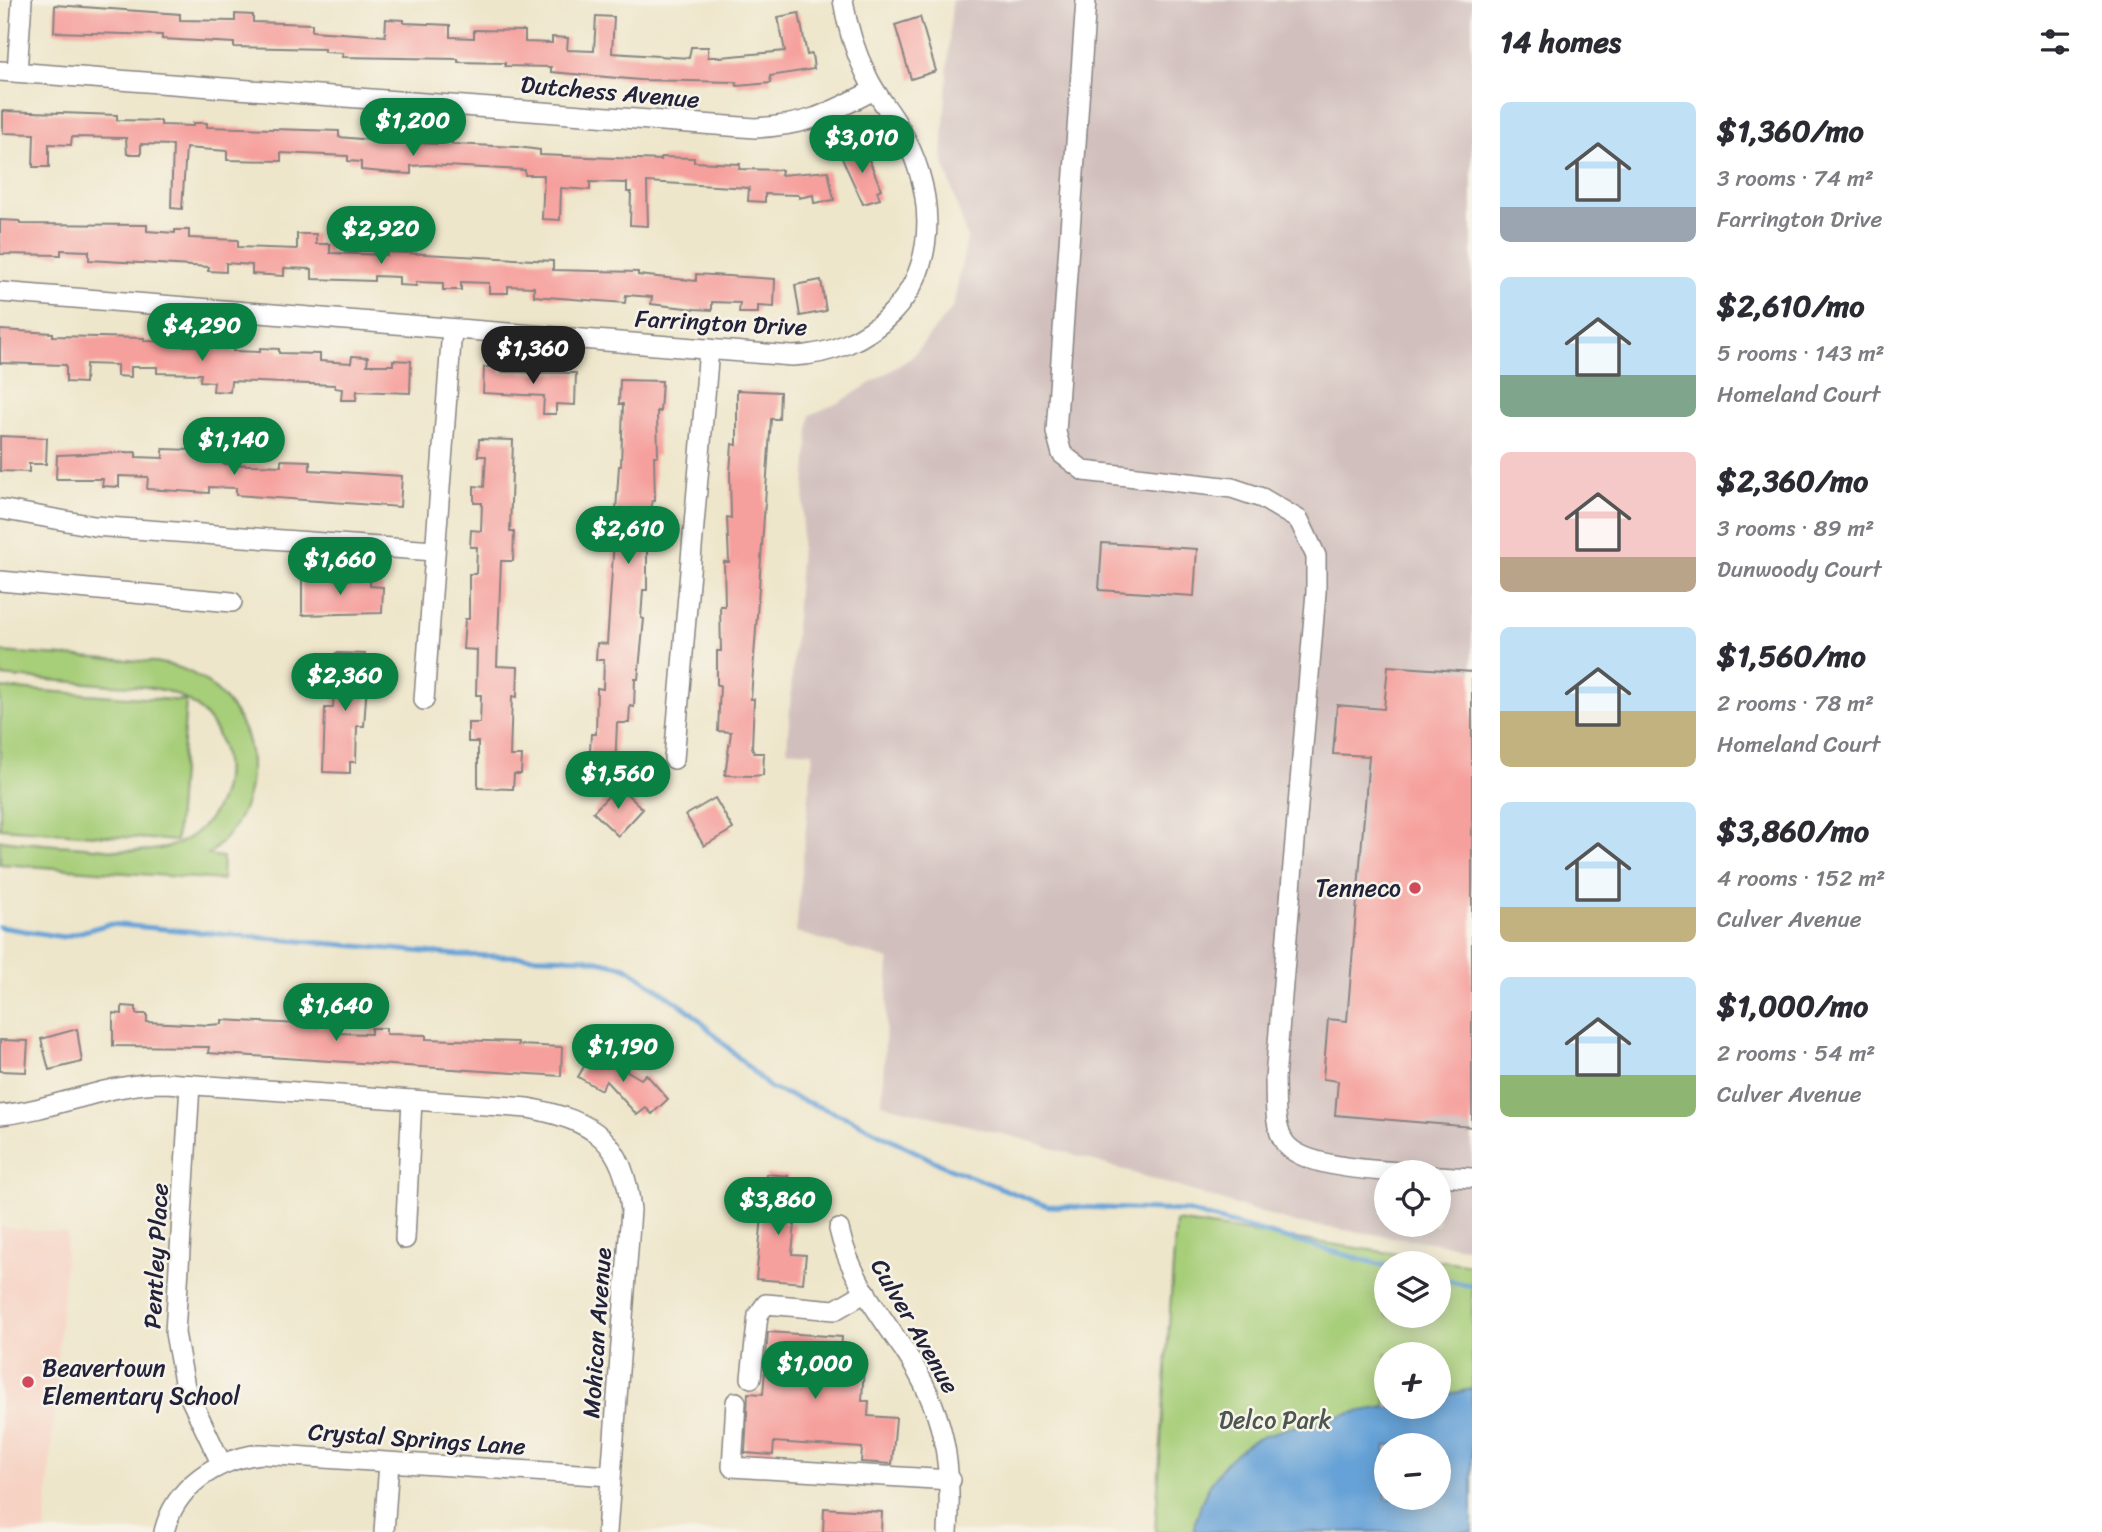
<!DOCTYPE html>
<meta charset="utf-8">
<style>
:root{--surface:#fff;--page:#f7f7f7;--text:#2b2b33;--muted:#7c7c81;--accent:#0b8043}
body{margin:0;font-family:Sriracha,sans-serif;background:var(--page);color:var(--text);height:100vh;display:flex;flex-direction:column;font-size:26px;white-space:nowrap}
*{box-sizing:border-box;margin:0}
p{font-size:23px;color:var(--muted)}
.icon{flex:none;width:38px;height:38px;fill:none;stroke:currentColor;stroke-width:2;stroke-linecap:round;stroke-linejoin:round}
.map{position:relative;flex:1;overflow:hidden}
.drawer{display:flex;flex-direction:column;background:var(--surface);width:630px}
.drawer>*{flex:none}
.controls{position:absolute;left:1374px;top:1160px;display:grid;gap:14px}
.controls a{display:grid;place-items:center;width:77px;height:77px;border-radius:50%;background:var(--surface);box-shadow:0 4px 18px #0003;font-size:35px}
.price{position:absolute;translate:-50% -60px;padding:0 16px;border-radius:24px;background:var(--accent);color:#fff;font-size:23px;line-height:46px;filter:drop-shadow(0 2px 4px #0008)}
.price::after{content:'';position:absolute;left:50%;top:42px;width:21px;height:16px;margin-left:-10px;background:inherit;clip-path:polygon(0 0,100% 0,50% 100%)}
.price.selected{background:#222;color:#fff}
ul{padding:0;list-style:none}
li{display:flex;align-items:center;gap:21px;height:175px;padding:0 28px}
li span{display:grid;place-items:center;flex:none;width:196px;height:140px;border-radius:10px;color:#555}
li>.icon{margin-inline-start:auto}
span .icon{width:84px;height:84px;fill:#fffc;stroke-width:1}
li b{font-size:30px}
h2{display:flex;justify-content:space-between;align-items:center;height:84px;padding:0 28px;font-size:30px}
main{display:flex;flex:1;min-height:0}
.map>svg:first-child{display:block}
.built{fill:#f6d2c3}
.industrial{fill:#d1bfbd;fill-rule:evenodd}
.green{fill:#a7ce79;stroke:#64785a;stroke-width:2;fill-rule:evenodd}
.water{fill:#66a2d7;stroke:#446289;stroke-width:2;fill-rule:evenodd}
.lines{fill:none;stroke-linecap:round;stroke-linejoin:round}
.stream{stroke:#66a2d7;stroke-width:5}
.building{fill:#f6a09d}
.minor-casing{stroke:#888482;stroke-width:22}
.minor{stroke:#fff;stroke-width:19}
.poi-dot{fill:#d1495b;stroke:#f7f3e8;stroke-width:2.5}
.labels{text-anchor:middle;stroke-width:5;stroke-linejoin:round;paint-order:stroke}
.street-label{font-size:24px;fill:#22223b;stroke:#f7f3e8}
.poi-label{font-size:24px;fill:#22223b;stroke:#f7f3e8;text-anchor:end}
.park-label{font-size:24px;fill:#4a564e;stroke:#f7f3e8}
</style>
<main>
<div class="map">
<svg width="1472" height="1532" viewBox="0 0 1472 1532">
<rect width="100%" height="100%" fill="#f7f3e8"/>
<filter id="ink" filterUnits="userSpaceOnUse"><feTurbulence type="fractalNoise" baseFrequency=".0143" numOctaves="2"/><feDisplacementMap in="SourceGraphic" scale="14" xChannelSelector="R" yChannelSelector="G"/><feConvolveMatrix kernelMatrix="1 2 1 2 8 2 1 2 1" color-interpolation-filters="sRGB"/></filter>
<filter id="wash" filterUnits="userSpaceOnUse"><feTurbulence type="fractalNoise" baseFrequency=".00686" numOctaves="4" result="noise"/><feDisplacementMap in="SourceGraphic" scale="28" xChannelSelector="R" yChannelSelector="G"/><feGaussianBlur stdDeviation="1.57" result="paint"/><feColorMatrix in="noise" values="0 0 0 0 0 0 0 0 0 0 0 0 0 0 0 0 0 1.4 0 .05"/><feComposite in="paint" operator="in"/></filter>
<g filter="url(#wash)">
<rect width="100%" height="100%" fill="#eee6ca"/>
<!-- built -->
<polygon class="built" points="0,1227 67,1233 45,1532 0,1532"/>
<!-- industrial -->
<path class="industrial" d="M952,0H1472V1248L1295,1223L1026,1140L882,1104L889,960L796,932L813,752L787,750L810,415L840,402L911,358L953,307L967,238L942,156ZM1386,1172H1438V1225H1386Z"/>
<!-- green -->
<g class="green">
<path d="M0,652C32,654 64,656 96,658C117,660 139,660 160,663C208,670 249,714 251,762C253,800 237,831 208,855L223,857L222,880L0,864V840C28,843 56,845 85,847C133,852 183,860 213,813C223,798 227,779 225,762C222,733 205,708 179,696C158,686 133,686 111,685C74,682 37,679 0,676Z"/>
<polygon points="0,688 186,701 176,841 0,828"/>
<path d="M1176,1221L1472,1265V1532H1155ZM1386,1264H1438V1316H1386ZM1386,1354H1438V1407H1386ZM1386,1446H1438V1498H1386Z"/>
</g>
<!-- water -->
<path class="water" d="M1472,1389V1532H1194C1199,1496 1218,1464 1249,1443C1267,1430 1365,1409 1390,1407C1406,1406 1422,1407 1438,1407L1439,1396ZM1386,1446H1438V1498H1386Z"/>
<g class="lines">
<!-- stream -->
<g class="stream">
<polyline points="0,927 63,937 109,924 459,955 584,958 626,967 691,1012 770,1088 851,1119 944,1166 1047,1206 1186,1211 1386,1266"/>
<polyline points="1438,1278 1472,1286"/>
</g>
</g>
<g id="blocks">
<!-- building -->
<g class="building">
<polygon points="55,5 180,14 180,20 235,21 235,14 253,15 253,22 312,24 312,31 385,36 386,19 404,20 404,23 450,25 450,37 474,38 474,30 525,31 525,42 552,43 552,37 568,38 567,50 594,51 596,16 614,17 612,53 689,58 691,47 708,47 708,57 721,57 785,51 778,17 799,13 807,55 812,54 814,69 770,76 771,83 737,86 736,82 640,80 551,72 551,67 505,66 505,63 458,62 458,59 342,57 343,53 324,52 324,49 234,47 234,43 162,39 162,35 54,32"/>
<polygon points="920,17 936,71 911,79 895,25"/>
<polygon points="3,111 117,115 117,120 161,121 161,125 193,126 193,123 207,123 207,127 339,131 339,137 383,141 437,144 437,139 452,139 452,144 517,147 540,150 540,155 661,160 661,157 694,158 694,162 740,164 739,169 782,170 781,175 828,171 834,200 814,203 813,195 799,198 799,195 765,194 765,202 748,201 749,188 647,182 648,226 630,225 631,192 627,192 627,183 590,182 590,190 561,188 560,220 542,219 544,175 525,175 525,170 427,165 411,166 411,174 394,173 361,170 361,162 348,161 348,156 281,153 281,161 227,160 227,151 186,148 182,209 171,208 173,145 141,144 141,154 127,154 126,138 72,137 71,145 49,144 49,167 33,167 34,134 3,133"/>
<polygon points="864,147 881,189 877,191 880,199 863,204 841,156"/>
<polygon points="0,220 20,221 20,224 147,225 147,231 175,233 175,230 189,230 189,238 238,240 238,247 297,249 297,234 316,234 316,244 330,244 330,253 387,255 387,252 553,261 553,270 638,272 638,275 696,281 696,274 775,279 774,307 758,306 758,313 739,313 740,303 712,302 712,310 695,309 651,304 652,297 626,295 625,303 534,296 534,287 508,286 508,293 489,293 489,283 461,282 461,290 443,290 443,283 416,282 416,286 399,285 399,277 374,276 374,281 312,279 312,269 284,268 284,276 252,274 252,265 226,263 226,272 208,271 209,267 89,260 89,251 61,250 61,255 0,254"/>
<polygon points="821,280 826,311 800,316 795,285"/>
<polygon points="0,330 53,333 53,336 144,338 144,341 177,342 177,346 233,346 233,351 260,352 260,348 279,349 279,353 320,354 320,361 351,363 352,356 368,357 367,365 393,365 393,360 411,361 410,393 357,391 356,400 341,400 342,389 335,388 335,385 231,381 230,392 213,391 214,382 200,381 201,374 157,373 157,367 131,367 131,377 117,376 117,365 86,364 85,383 66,382 66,365 0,363"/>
<polygon points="484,367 501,367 501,372 576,373 575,405 556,404 556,414 543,414 544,396 483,393"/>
<polygon points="620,380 662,381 660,412 657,411 658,456 654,456 655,501 652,501 650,545 647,545 647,590 643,590 641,618 644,619 638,679 635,679 634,707 630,706 629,723 617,723 615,770 589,768 591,734 596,734 597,688 603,689 604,660 596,660 597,643 607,644 619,466 621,466 623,404 619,404"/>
<polygon points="737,390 780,392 779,419 771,419 751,699 754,699 752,747 754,753 764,753 763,775 752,776 725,775 731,732 718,731 720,685 717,685 717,651 721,651 720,606 725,606 724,562 729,562 727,517 731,518 730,473 732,444 737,445"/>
<polygon points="0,436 47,438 46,464 29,464 29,472 0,471"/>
<polygon points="479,439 513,440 510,532 514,532 513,561 501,561 497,666 518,667 517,697 512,696 510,756 522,756 521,774 514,774 513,789 478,788 478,742 468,742 468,723 480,723 481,695 476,695 477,650 463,649 465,619 469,619 469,574 476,574 477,547 470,547 471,530 481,531 482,503 474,503 474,486 484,487 486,456 478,456"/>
<polygon points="163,449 224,451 223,464 281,466 281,460 310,461 310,470 402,476 400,507 236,495 236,488 209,487 209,493 147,489 148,477 119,476 119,487 102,486 103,479 56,479 57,455 136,452 136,457 163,458"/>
<polygon points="1102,543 1197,549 1194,596 1099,590"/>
<polygon points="302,578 370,580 370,586 383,587 382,613 302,615"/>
<polygon points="336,653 365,654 364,669 368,669 364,726 357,726 356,762 350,762 350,773 323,772 325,708 333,708"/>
<polygon points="1388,666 1472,672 1472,1127 1335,1115 1338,1081 1323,1079 1328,1019 1347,1021 1369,756 1333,754 1337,705 1384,709"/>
<polygon points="618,786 643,809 618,836 593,812"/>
<polygon points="715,798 733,829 704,846 686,815"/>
<polygon points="301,986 319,987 318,1026 336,1027 336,1033 371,1034 371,1028 386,1028 386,1034 426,1035 426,1039 518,1042 518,1045 562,1047 561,1076 208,1053 209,1047 113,1046 113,1013 122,1014 122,1006 136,1007 136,1014 147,1014 147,1022 209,1025 222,1024 222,1020 300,1024"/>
<polygon points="77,1029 82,1062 49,1070 41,1039"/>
<polygon points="0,1040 28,1041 26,1072 0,1071"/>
<polygon points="593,1051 641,1079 646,1074 668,1099 652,1114 646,1108 637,1115 606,1081 601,1090 578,1077"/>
<polygon points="766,1174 788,1176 783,1223 795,1224 792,1254 806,1255 803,1283 756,1279"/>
<polygon points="768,1332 842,1337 840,1362 864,1364 862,1401 869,1401 868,1416 896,1418 892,1464 861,1462 862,1448 774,1442 773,1455 745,1453 748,1393 763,1394"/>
<polygon points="824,1508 882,1512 881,1532 823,1532"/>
</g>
</g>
</g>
<g filter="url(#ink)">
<use href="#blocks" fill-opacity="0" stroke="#888482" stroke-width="2"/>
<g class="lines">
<!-- minor casing -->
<g class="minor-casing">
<g id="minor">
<path d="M1086,0L1056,432L1062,454L1084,471L1232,488L1262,498L1299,520L1316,556V592L1275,1079C1276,1099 1273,1126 1285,1143C1302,1167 1372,1170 1399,1172"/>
<path d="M0,71L755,128C809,125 827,114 874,90"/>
<polyline points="17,72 22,0"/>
<path d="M0,292L792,356C830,355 866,340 892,313C942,260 933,184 898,125C888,108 875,94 867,76C855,52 847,26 843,0"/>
<polyline points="0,509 94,526 434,551"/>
<polyline points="0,581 232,602"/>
<polyline points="424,700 452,329"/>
<polyline points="674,759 709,349"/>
<polyline points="190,1085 175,1333 185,1387 221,1463"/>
<path d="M0,1115C59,1109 105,1083 166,1083L528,1108C595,1121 624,1141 631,1210L607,1532"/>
<polyline points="1438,1176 1472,1178"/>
<path d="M839,1229C849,1275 878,1312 904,1350C944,1410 953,1461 948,1532"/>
<polyline points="405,1239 412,1100"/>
<polyline points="751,1378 758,1315 766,1304 835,1310 866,1292"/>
<polyline points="736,1402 732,1467 951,1480"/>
<path d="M164,1532C175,1486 216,1460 260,1454L611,1476"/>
<polyline points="384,1532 389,1463"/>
</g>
</g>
<!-- minor -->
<use href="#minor" class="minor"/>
</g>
</g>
<!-- markers -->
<g class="poi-dot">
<circle cx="1415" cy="888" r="7"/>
<circle cx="28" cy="1382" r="7"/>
</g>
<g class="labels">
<!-- street labels -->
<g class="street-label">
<text transform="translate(610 92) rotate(5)" y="8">Dutchess Avenue</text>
<text transform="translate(721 323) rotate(3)" y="8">Farrington Drive</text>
<text transform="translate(156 1256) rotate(-87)" y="8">Pentley Place</text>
<text transform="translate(915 1326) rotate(60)" y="8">Culver Avenue</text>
<text transform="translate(597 1333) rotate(-86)" y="8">Mohican Avenue</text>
<text transform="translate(417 1439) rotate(4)" y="8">Crystal Springs Lane</text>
</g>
<!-- poi labels -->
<g class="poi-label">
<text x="1401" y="896">Tenneco</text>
<text x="42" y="1376" text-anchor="start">Beavertown<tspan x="42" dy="28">Elementary School</tspan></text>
</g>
<!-- park labels -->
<g class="park-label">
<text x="1275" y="1428">Delco Park</text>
</g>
</g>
</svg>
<div class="controls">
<a><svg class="icon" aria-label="locate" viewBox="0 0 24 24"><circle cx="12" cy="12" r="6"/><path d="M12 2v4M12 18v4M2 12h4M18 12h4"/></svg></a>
<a><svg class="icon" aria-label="layers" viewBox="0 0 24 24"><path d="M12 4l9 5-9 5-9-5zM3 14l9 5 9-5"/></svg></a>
<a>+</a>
<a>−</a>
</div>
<b class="price" style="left:413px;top:158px">$1,200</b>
<b class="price" style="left:862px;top:175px">$3,010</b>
<b class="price" style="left:381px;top:266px">$2,920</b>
<b class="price" style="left:202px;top:363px">$4,290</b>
<b class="price selected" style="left:533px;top:386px">$1,360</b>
<b class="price" style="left:234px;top:477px">$1,140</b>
<b class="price" style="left:628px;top:566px">$2,610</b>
<b class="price" style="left:340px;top:597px">$1,660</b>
<b class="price" style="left:345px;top:713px">$2,360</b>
<b class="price" style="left:618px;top:811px">$1,560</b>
<b class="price" style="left:336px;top:1043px">$1,640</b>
<b class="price" style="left:623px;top:1084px">$1,190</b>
<b class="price" style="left:778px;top:1237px">$3,860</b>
<b class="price" style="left:815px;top:1401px">$1,000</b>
</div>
<section class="drawer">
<h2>14 homes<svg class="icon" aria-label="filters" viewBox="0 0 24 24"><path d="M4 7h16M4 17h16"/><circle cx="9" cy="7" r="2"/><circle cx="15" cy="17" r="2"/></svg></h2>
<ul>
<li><span style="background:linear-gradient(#bfe0f5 75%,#9aa5b1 0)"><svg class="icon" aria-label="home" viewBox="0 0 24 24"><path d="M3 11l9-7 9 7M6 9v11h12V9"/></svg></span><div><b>$1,360/mo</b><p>3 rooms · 74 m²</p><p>Farrington Drive</p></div></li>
<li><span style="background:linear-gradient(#bfe0f5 70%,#7fa58c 0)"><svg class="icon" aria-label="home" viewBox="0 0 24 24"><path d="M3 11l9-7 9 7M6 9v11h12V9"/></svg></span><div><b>$2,610/mo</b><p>5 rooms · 143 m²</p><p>Homeland Court</p></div></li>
<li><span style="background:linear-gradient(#f6c9c9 75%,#b9a48a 0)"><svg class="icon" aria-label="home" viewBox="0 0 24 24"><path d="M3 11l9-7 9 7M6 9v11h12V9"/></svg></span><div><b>$2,360/mo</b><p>3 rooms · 89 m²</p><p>Dunwoody Court</p></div></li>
<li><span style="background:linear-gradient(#bfe0f5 60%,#c2b280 0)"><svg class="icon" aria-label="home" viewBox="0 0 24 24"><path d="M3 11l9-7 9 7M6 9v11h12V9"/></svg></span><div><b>$1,560/mo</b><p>2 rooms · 78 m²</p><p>Homeland Court</p></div></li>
<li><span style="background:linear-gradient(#bfe0f5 75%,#c2b280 0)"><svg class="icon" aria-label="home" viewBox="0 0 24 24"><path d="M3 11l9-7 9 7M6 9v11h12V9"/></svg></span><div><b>$3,860/mo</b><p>4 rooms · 152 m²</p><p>Culver Avenue</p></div></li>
<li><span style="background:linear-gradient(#bfe0f5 70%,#8fb573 0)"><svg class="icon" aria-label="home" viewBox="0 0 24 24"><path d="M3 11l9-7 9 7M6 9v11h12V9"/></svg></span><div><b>$1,000/mo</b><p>2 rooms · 54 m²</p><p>Culver Avenue</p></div></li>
</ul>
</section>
</main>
